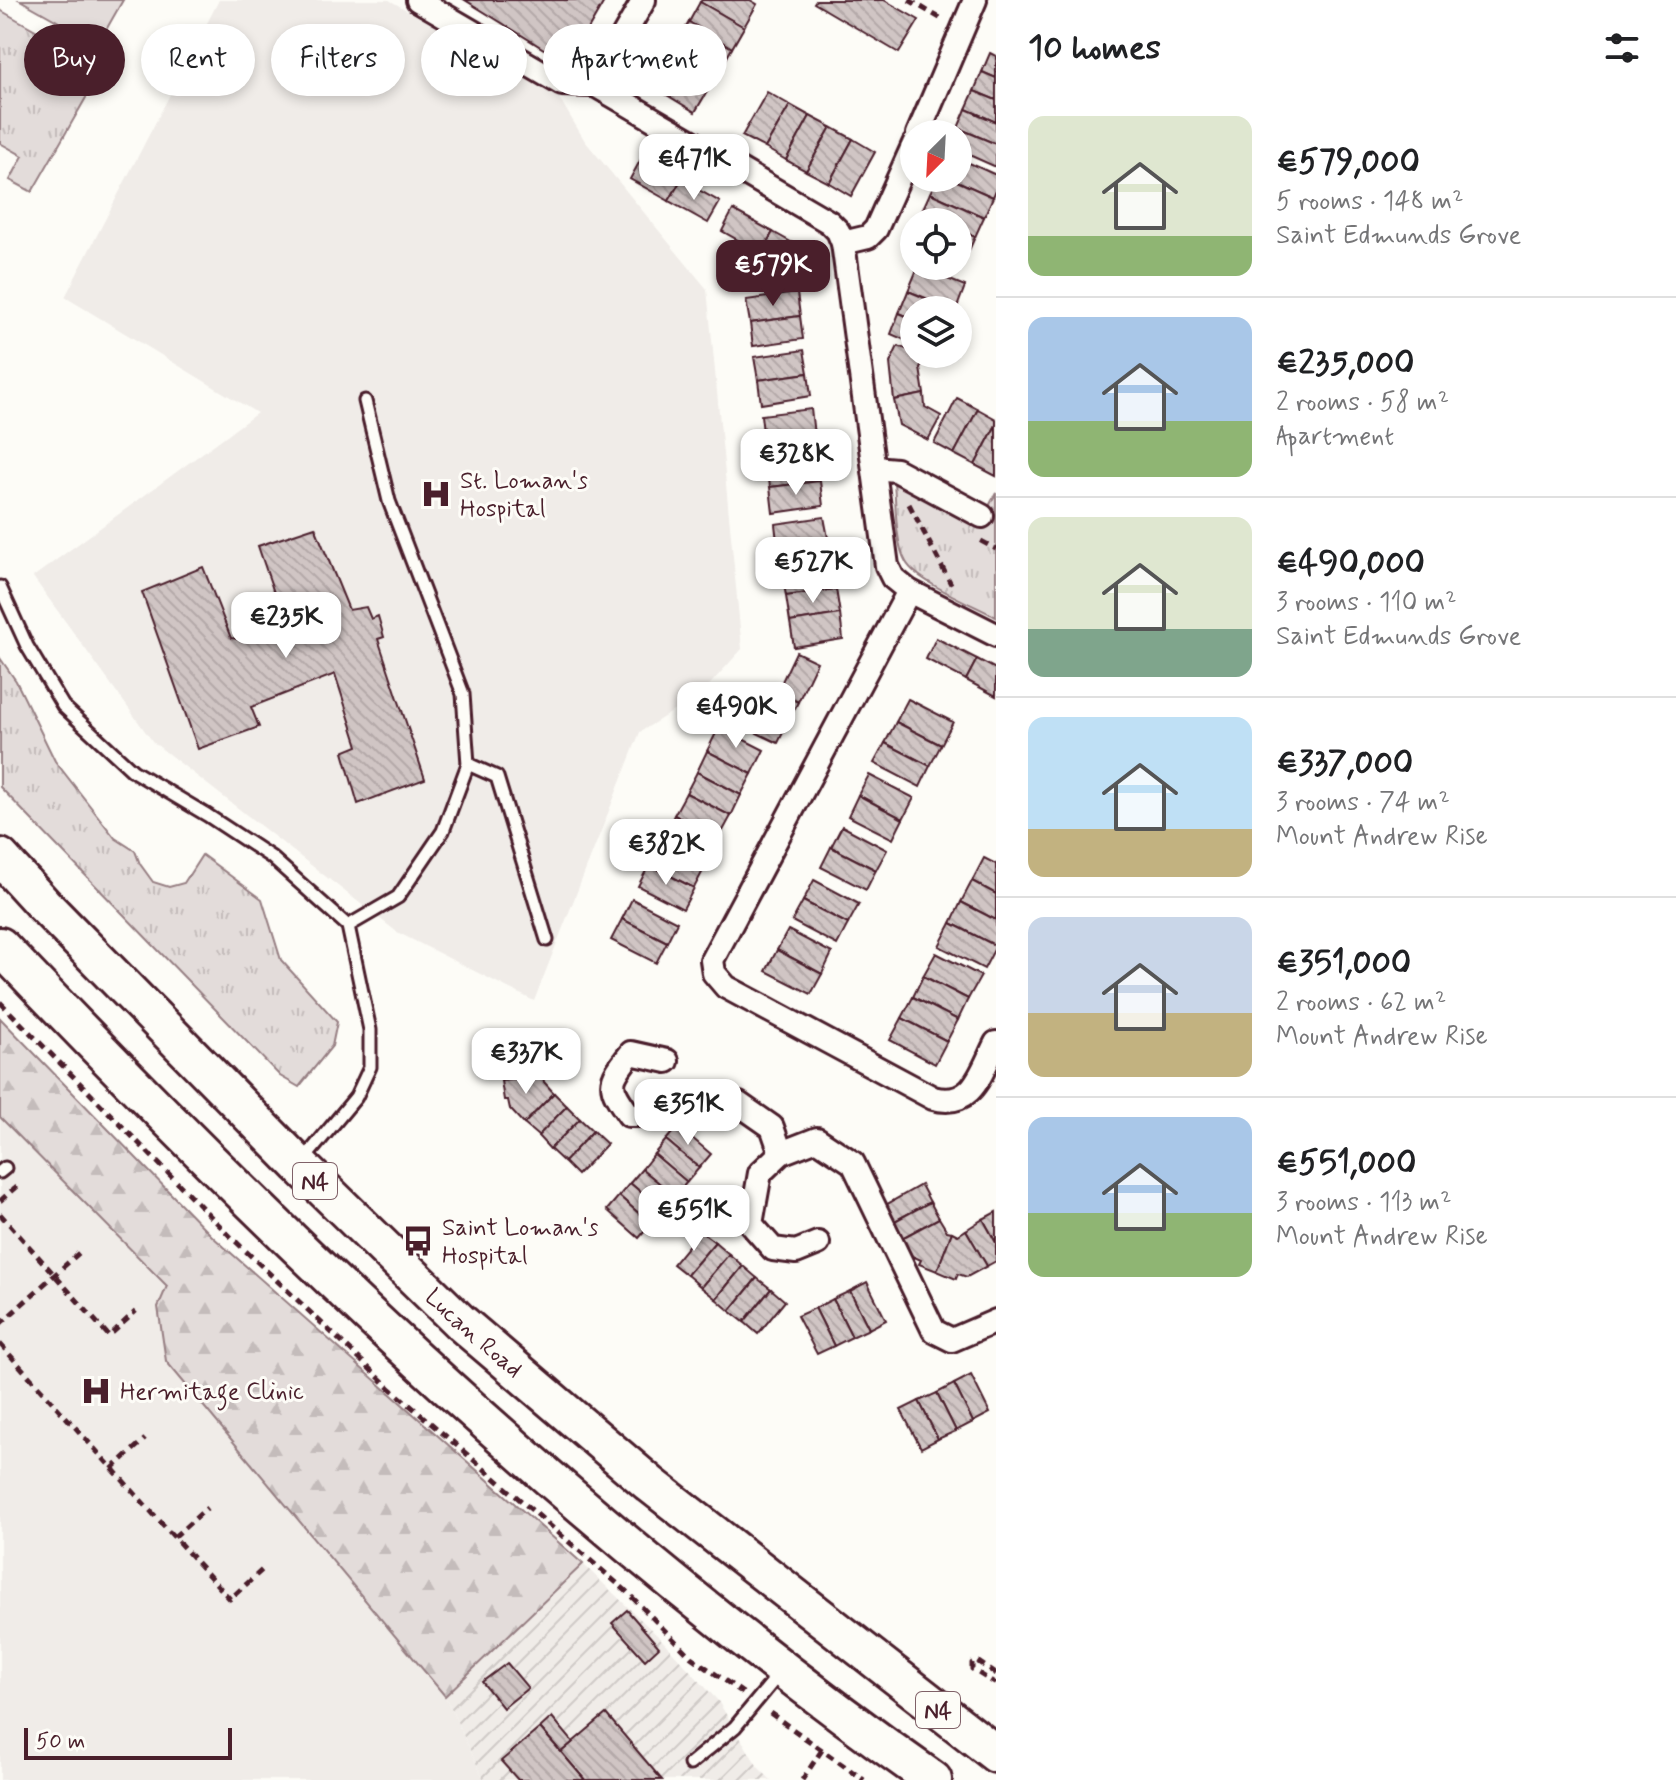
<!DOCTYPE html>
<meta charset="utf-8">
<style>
:root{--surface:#fff;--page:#f2f2f2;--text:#202124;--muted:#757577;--line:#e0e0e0;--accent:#4a1f2b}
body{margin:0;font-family:Mynerve,sans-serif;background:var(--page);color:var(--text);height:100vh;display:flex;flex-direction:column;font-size:30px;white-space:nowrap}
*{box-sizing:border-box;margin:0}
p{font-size:26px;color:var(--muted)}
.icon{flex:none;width:44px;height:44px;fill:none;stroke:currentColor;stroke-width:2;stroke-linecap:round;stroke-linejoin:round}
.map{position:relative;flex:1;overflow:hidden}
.details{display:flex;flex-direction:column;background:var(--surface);width:680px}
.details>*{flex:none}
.banner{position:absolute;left:24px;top:24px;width:760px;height:72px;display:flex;gap:16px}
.needle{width:52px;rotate:204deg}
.fabs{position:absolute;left:900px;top:120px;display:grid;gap:16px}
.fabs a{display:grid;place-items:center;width:72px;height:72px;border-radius:50%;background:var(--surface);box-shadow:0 4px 12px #0003;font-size:40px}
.scale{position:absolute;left:24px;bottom:20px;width:208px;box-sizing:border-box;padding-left:8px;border:4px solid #4a1f2b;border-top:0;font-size:22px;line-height:28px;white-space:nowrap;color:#4a1f2b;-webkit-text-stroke:6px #fdfcf7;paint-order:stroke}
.price{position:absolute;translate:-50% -68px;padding:0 18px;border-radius:16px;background:#fff;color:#222;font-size:26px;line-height:52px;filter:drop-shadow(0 2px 4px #0008)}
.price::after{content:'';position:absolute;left:50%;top:48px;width:24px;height:18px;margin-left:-12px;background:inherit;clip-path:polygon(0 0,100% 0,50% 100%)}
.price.current{background:var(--accent);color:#fff}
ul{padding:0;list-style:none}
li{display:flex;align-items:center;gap:24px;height:200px;padding:0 32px}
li+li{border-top:2px solid var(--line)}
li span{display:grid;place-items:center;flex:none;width:224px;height:160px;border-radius:16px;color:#555}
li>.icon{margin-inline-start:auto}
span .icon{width:96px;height:96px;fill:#fffc;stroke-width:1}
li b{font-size:34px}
h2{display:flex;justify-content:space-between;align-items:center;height:96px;padding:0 32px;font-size:34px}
.tag{padding:0 28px;border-radius:36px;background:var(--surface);box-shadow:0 4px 12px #0003;font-size:28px;line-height:72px}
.tag.current{background:var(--accent);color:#fff}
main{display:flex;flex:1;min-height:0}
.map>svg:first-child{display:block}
.built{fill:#f0ece8}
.industrial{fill:url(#industrial-furrows)}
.grass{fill:url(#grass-tufts);stroke:#967e82;stroke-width:2}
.forest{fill:url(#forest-firs);stroke:#967e82;stroke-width:2}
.park{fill:#e3dcda;stroke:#967e82;stroke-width:2}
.building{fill:url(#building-back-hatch);stroke:#4a1f2b;stroke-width:2}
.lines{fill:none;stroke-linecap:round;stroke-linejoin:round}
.service-casing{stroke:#4a1f2b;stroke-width:17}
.minor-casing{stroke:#4a1f2b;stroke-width:28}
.trunk-casing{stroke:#4a1f2b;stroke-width:42}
.path{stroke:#4a1f2b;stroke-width:5;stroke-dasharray:8 6;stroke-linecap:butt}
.service{stroke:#fdfcf7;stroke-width:11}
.minor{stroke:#fdfcf7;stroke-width:22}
.trunk{stroke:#fdfcf7;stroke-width:36}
.labels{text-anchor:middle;stroke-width:6;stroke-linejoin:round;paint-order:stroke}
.shield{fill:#fdfcf7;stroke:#806168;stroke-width:2}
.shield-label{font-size:22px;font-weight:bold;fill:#4a1f2b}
.poi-label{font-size:24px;fill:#4a1f2b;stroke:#fdfcf7;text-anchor:start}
.street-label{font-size:24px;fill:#4a1f2b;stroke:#fdfcf7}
</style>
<main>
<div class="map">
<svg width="996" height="1780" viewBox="0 0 996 1780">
<defs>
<pattern id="industrial-furrows" width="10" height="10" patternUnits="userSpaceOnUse" patternTransform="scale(2)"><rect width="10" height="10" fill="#f0ece8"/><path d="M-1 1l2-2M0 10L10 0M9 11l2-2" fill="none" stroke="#cfcac7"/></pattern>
<pattern id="grass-tufts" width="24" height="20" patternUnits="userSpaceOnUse" patternTransform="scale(2)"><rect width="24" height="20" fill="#e3dcda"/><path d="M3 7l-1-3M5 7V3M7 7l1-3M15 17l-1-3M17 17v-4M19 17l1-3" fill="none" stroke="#c4bcbb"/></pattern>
<pattern id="forest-firs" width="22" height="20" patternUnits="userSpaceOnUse" patternTransform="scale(2)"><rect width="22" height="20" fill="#e3dcda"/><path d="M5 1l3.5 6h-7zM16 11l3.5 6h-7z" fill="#c4bcbb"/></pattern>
<pattern id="building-back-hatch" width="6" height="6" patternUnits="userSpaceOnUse" patternTransform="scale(2)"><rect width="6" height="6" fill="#d0c5c4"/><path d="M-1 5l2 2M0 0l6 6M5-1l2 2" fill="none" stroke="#b4a9a9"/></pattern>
</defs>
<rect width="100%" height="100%" fill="#fdfcf7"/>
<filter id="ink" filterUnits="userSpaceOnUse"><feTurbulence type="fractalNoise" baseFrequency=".0125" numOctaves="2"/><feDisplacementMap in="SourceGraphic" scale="16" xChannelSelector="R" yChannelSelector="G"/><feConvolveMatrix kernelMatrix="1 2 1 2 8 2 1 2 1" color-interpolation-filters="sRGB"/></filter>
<g filter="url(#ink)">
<!-- built -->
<g class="built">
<polygon points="219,0 389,0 558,96 585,141 707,289 742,649 702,693 640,732 534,1001 397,932 153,742 33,577 257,413 65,297"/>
<polygon points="0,1018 167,1286 158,1307 166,1361 445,1696 484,1780 0,1780"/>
</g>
<!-- industrial -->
<polygon class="industrial" points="583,1564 660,1638 718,1701 758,1767 771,1780 484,1780 445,1696"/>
<!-- grass -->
<g class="grass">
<polygon points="0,10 103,68 32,192 10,180 23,156 0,143"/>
<path d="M894,482L906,485L978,527L996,493V617C974,605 917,582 906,562C895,544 896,504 894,482Z"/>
<polygon points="0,658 16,681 55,761 115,838 135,851 140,864 153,882 169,887 184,883 202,855 262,899 281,960 337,1022 332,1046 299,1087 280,1076 0,787"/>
</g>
<!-- forest -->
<polygon class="forest" points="0,1018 213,1237 583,1564 445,1696 166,1361 158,1307 167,1286 0,1117"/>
<!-- park -->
<polygon class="park" points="20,0 123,0 98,44"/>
<!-- building -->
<g class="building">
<polygon points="465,0 605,0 568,64"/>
<polygon points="702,0 750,0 757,4 744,27 700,2"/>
<polygon points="816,0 884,0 919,20 899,53 814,3"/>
<polygon points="700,2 744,27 732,48 689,22"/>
<polygon points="689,22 732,48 721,68 677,42"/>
<polygon points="677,42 721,68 708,90 664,65"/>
<polygon points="990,53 996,56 996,78 982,72"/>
<polygon points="664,65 708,90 695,112 652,86"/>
<polygon points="982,72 996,78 996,100 974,91"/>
<polygon points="974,91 996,100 996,122 966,109"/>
<polygon points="767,92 790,105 765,148 742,136"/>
<polygon points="790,105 810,116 786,160 765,148"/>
<polygon points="966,109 996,122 996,144 958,128"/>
<polygon points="810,116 831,127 806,171 786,160"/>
<polygon points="831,127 853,139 829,183 806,171"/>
<polygon points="958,128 996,144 996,167 958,150 958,134 955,134"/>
<polygon points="853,139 875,152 851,196 829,183"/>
<polygon points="958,158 996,175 996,190 993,197 950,178 958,178"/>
<polygon points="641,159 681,180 669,201 630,179"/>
<polygon points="937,178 950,178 993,197 984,217 930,193"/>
<polygon points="681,180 720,202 708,223 669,201"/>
<polygon points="930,193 984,217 975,237 958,229 958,222 942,222 921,213"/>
<polygon points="733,210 773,232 761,253 722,231"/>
<polygon points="958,229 975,237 966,257 958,253"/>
<polygon points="773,232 812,254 800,275 761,253"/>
<polygon points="918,267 965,286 956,310 908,291"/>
<polygon points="908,291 954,310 914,310 914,319 899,313"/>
<polygon points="797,293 800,316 750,323 746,300"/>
<polygon points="899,313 914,319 914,344 891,334"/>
<polygon points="800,316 803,339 753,346 750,323"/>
<polygon points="898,346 925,356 920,368 924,394 894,400 890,363"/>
<polygon points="804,350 808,373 758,380 754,357"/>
<polygon points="808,373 811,396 761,404 758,380"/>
<polygon points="924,394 925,407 941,416 928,440 899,425 894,400"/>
<polygon points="957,398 978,409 954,454 934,443"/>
<polygon points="811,409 814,435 764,441 761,415"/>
<polygon points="978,409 996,419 996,425 975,465 954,454"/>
<polygon points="996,425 996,476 975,465"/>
<polygon points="814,435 817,458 767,464 764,441"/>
<polygon points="817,458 820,481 770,487 767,464"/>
<polygon points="820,481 823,506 773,513 770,487"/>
<polygon points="824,517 829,543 778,550 775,524"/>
<polygon points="315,527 349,610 366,607 371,619 378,616 384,637 378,639 425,779 358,804 343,752 358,746 335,674 251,707 259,727 198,749 142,592 203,567 231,638 240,639 237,624 274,613 276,624 284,622 258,546"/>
<polygon points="829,543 832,566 782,573 778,550"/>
<polygon points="832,566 836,589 786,596 782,573"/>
<polygon points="836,589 840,614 790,622 786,596"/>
<polygon points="840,614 843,639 794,647 790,622"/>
<polygon points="936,638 977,659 966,680 926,659"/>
<polygon points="796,652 817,662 798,702 777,692"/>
<polygon points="977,659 996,669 996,696 966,680"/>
<polygon points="777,692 798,702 778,743 757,733"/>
<polygon points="908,699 953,722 941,745 896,722"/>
<polygon points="896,722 941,745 930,766 885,743"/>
<polygon points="719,727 764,750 752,774 707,751"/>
<polygon points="885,743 930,766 920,787 874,763"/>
<polygon points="707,751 752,774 741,795 697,772"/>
<polygon points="697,772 741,795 731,816 686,793"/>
<polygon points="869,775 914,798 903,819 858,795"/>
<polygon points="686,793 731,816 719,838 674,815"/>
<polygon points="858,795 903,819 893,839 848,816"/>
<polygon points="674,815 719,838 708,861 663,838"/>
<polygon points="842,826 887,850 876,870 831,847"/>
<polygon points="659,844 705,867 694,888 649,865"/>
<polygon points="831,847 876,870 866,890 821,867"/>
<polygon points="984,858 996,864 996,894 972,881"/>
<polygon points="649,865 694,888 683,909 638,886"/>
<polygon points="814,880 859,904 848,924 803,901"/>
<polygon points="972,881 996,894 996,920 961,902"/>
<polygon points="632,899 677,922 667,942 622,919"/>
<polygon points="803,901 848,924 837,945 792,921"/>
<polygon points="961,902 996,920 996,946 951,923"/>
<polygon points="622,919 667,942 656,963 611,940"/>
<polygon points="951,923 996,946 984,969 939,946"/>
<polygon points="788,930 832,953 822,974 777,950"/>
<polygon points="777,950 822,974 811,994 766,971"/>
<polygon points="936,953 981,976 968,999 923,976"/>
<polygon points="923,976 968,999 958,1020 913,997"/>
<polygon points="913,997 958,1020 947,1041 902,1018"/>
<polygon points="902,1018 947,1041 935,1064 890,1040"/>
<polygon points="520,1034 549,1064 542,1070 543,1077 501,1081 499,1061 504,1061 503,1051"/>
<polygon points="543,1077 544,1082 554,1093 524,1124 510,1109 508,1100 504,1100 501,1081"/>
<polygon points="554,1093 567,1106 538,1136 524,1124"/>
<polygon points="567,1106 580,1119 550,1149 538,1136"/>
<polygon points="580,1119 593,1131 564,1162 550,1149"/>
<polygon points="678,1126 711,1154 699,1168 666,1140"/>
<polygon points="593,1131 607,1144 577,1175 564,1162"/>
<polygon points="666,1140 699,1168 687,1182 654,1154"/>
<polygon points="654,1154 687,1182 675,1196 642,1169"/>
<polygon points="642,1169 675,1196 662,1210 630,1183"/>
<polygon points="630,1183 662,1210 651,1224 619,1196"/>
<polygon points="921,1185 930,1202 893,1222 884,1206"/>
<polygon points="619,1196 651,1224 639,1238 607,1210"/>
<polygon points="930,1202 939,1218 902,1238 893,1222"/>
<polygon points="996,1212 996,1243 983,1219"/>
<polygon points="939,1218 947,1231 952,1232 937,1271 919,1264 921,1260 912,1256 902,1238"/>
<polygon points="983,1219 996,1243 996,1261 987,1266 966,1230"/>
<polygon points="966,1230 987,1266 967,1277 958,1274 956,1279 937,1271 952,1232 958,1235"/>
<polygon points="700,1231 715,1242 687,1275 673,1264"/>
<polygon points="715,1242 729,1254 701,1287 687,1275"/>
<polygon points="729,1254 743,1266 716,1299 701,1287"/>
<polygon points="743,1266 757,1278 730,1311 716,1299"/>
<polygon points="757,1278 771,1289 744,1322 730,1311"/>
<polygon points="867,1282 886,1320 869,1329 850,1291"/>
<polygon points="771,1289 785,1301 758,1334 744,1322"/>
<polygon points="850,1291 869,1329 852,1337 833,1299"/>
<polygon points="833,1299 852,1337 834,1346 815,1308"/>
<polygon points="815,1308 834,1346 817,1354 797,1316"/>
<polygon points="971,1375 990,1413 973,1422 954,1384"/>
<polygon points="954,1384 973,1422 956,1431 937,1393"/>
<polygon points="937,1393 956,1431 938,1439 919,1401"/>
<polygon points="919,1401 938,1439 921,1448 901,1410"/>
<polygon points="627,1610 659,1647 645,1660 612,1623"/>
<polygon points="507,1663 528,1688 503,1708 482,1682"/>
<polygon points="606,1714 662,1780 585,1780 561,1752"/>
<polygon points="552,1717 573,1742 561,1752 540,1728"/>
<polygon points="540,1728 561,1752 585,1780 518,1780 501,1761"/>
</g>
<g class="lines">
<!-- service casing -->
<g class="service-casing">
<g id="service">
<polyline points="0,587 27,646 63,706 133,771 207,815 271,857 348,926 370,1030 370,1067 356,1097 302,1162"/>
<polyline points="468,764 497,777 547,940"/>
<polyline points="348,926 398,897 443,831 468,764 463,694 389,501 365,401"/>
<polyline points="0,1172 5,1168"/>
<polyline points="690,1764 735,1727 779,1674"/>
</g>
</g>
<!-- minor casing -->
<g class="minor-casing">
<g id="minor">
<polyline points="418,0 562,84 595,85 644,0"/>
<polyline points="595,85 829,222 838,231 843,243 887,566 893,578 909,591 996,635"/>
<polyline points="918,134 975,0"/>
<polyline points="843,243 868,237 876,229 914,144"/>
<polyline points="874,468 896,470 982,516"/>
<path d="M909,591L712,960L714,973L726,987L933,1098C973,1109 981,1072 996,1043"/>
<path d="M667,1061L631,1053C607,1083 608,1085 629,1115H671L697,1100L739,1104L772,1127L781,1153"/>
<polyline points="818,1243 796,1252 773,1249 751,1224 760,1173 781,1153 817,1139 853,1163 934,1331 952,1340 996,1321"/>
</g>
</g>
<!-- trunk casing -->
<g class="trunk-casing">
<g id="trunk">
<path id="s1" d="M0,857L43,904L299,1165L459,1321L650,1484L996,1754"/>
<path d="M0,946C288,1249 591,1539 933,1780"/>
</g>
</g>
<!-- path -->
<g class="path">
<polyline points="909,0 940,18"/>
<polyline points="909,504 951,584"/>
<polyline points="981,541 996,549"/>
<polyline points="0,1002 230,1236 391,1389 625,1590 691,1657 743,1693"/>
<polyline points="0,1201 17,1186"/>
<polyline points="0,1214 109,1336 136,1311"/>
<polyline points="0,1324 81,1251"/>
<polyline points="0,1344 230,1599 262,1570"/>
<polyline points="112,1469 145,1439"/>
<polyline points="174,1537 207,1508"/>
<polyline points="996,1674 977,1661 972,1663 972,1669 996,1684"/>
<polyline points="770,1713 864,1780"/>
<polyline points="802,1780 822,1750"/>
</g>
<!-- service -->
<use href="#service" class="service"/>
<!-- minor -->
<use href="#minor" class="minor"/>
<!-- trunk -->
<use href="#trunk" class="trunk"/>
</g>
</g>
<!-- icons -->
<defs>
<g id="hospital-bare" transform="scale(2.4)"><path d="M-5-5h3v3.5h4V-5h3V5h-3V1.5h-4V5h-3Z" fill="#4a1f2b" stroke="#fdfcf7" stroke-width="2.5" paint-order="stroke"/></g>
<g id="bus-bare" transform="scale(2.4)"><path d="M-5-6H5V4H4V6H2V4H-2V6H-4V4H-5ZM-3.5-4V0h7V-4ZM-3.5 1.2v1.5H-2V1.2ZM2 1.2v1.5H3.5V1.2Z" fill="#4a1f2b" stroke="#fdfcf7" stroke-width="2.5" paint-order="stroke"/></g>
</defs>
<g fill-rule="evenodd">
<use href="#hospital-bare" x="436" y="494"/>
<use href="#bus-bare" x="418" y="1241"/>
<use href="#hospital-bare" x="96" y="1391"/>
</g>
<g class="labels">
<!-- shield labels -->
<g class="shield">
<rect x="293" y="1163" width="44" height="36" rx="6"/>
<rect x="916" y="1692" width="44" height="36" rx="6"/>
</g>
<g class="shield-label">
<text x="315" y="1189">N4</text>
<text x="938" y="1718">N4</text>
</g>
<!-- poi labels -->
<g class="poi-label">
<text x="460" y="488">St. Loman's<tspan x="460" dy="28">Hospital</tspan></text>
<text x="442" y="1235">Saint Loman's<tspan x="442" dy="28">Hospital</tspan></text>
<text x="120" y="1399">Hermitage Clinic</text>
</g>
<!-- street labels -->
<g class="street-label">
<text dy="8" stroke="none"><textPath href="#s1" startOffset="672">Lucan Road</textPath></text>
</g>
</g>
</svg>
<div class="fabs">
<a><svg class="needle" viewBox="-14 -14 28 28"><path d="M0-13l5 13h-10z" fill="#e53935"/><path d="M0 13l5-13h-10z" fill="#757577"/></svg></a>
<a><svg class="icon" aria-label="locate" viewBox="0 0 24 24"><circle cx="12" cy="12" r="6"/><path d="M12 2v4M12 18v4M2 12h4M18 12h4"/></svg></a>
<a><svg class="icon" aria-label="layers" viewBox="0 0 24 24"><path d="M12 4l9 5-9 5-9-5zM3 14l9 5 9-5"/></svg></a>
</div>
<div class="scale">50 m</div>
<b class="price" style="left:694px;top:202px">€471K</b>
<b class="price current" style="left:773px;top:308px">€579K</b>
<b class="price" style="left:796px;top:497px">€328K</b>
<b class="price" style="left:813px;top:605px">€527K</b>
<b class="price" style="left:286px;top:660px">€235K</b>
<b class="price" style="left:736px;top:750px">€490K</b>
<b class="price" style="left:666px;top:887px">€382K</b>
<b class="price" style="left:526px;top:1096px">€337K</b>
<b class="price" style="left:688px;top:1147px">€351K</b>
<b class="price" style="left:694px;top:1253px">€551K</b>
<div class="banner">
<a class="tag current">Buy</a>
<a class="tag">Rent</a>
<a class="tag">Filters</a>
<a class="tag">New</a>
<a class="tag">Apartment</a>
</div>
</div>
<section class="details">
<h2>10 homes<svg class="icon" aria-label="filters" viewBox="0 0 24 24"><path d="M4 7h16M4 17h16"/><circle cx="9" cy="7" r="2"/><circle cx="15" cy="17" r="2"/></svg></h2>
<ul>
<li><span style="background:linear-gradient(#dfe7d0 75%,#8fb573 0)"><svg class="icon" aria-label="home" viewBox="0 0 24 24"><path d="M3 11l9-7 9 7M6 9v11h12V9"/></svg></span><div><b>€579,000</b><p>5 rooms · 148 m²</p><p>Saint Edmunds Grove</p></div></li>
<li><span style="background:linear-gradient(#a9c7e8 65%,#8fb573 0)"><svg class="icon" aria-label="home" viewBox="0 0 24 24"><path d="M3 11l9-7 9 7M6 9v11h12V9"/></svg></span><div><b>€235,000</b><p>2 rooms · 58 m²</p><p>Apartment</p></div></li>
<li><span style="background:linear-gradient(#dfe7d0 70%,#7fa58c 0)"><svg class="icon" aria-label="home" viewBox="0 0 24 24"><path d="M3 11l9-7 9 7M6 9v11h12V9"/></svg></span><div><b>€490,000</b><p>3 rooms · 110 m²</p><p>Saint Edmunds Grove</p></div></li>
<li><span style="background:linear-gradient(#bfe0f5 70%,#c2b280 0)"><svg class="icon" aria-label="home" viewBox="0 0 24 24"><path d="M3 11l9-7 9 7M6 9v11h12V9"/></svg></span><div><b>€337,000</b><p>3 rooms · 74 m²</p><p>Mount Andrew Rise</p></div></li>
<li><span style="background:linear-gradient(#c9d6e8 60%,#c2b280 0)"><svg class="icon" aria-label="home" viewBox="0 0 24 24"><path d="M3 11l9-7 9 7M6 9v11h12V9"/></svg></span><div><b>€351,000</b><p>2 rooms · 62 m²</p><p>Mount Andrew Rise</p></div></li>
<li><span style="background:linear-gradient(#a9c7e8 60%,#8fb573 0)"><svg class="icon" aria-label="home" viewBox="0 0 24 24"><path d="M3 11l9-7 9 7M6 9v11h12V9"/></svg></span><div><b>€551,000</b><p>3 rooms · 113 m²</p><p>Mount Andrew Rise</p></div></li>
</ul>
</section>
</main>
